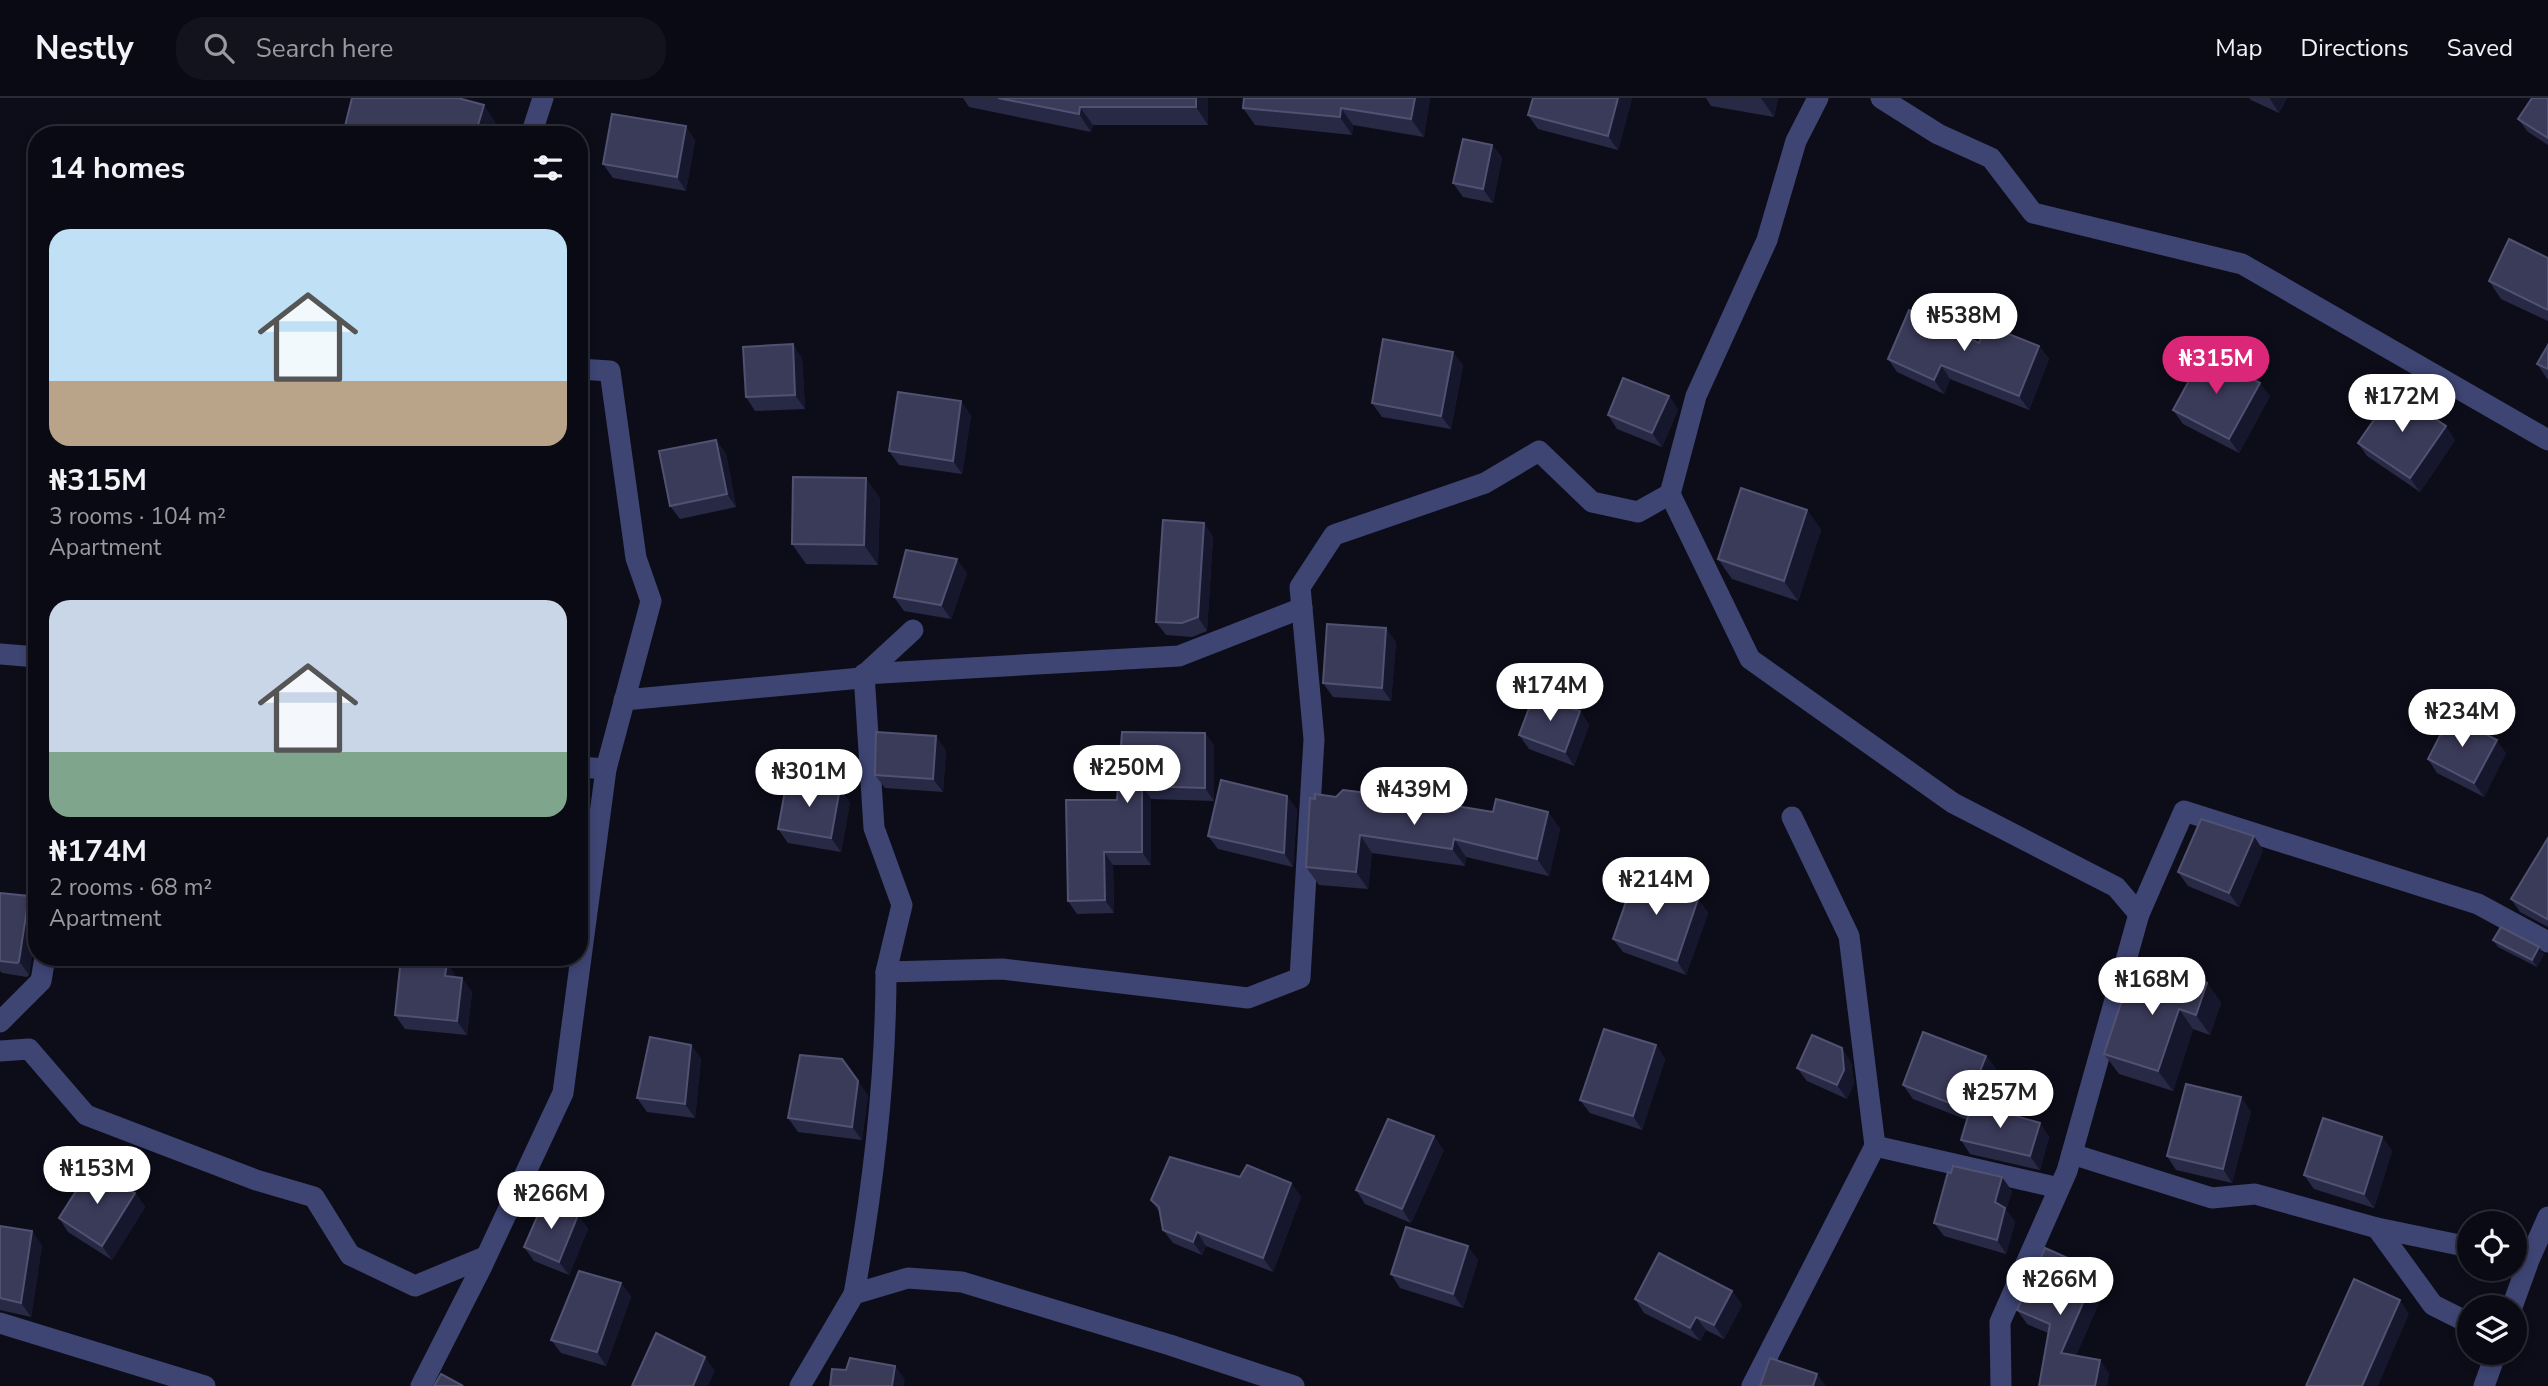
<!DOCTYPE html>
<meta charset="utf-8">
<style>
:root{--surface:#0a0a14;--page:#13131d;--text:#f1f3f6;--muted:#999aa0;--line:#2a2b34;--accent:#db2777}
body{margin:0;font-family:"Nunito Sans",sans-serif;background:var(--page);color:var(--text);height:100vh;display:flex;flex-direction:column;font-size:26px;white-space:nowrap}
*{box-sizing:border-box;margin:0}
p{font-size:23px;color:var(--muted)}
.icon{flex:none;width:38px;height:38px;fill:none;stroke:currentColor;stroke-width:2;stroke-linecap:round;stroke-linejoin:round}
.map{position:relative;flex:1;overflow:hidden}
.drawer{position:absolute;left:28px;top:28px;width:560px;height:840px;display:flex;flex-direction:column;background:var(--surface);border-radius:28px;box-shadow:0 4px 10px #0003,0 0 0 2px var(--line)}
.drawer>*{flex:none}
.controls{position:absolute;left:2457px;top:1113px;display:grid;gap:14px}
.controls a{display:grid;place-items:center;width:70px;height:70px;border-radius:50%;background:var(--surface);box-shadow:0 4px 10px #0003,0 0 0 2px var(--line);font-size:35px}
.price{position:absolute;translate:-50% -60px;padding:0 16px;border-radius:24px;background:#fff;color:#222;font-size:23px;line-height:46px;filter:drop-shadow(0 2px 4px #0008)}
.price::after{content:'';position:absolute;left:50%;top:42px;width:21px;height:16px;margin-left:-10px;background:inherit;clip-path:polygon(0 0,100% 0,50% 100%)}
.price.current{background:var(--accent);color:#fff}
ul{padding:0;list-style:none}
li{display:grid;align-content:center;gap:14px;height:371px;padding:0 21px}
li span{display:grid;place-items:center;height:217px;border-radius:21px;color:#555}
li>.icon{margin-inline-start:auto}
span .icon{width:126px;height:126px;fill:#fffc;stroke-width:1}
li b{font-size:30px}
h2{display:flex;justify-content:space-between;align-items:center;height:84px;padding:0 21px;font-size:30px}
header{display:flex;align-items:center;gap:42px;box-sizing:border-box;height:98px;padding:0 35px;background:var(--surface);border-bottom:2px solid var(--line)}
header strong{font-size:33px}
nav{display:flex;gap:38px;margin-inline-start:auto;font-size:24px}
.search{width:490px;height:63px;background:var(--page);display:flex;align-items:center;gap:18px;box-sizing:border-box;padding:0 24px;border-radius:28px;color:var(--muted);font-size:26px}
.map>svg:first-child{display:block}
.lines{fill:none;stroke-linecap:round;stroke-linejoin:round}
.minor{stroke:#3e4573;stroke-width:21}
.wall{fill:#282945}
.shaded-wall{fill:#16162c}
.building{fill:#3a3a59;stroke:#515272;stroke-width:2}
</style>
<header>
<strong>Nestly</strong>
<div class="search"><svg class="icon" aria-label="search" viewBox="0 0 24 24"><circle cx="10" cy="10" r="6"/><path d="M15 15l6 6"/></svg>Search here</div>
<nav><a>Map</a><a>Directions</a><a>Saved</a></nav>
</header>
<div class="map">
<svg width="2548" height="1288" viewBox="0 0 2548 1288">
<rect width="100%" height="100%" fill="#0d0d1a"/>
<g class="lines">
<!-- minor -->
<g class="minor">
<polyline points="1818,0 1796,43 1767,142 1696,298 1670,396 1750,561 1953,705 2116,789 2139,816"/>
<polyline points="1881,0 1938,36 1991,60 2033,115 2242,166 2548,342"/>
<polyline points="531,37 543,0"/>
<polyline points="0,556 37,559"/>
<polyline points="624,602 861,580 913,532"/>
<polyline points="579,669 606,671"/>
<polyline points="886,874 902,807 874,730 864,576 1179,558 1302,510"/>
<polyline points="0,924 41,883 45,859"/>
<polyline points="0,953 29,951 86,1017 256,1082 314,1099 350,1157 415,1188 485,1159"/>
<polyline points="1875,1048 2059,1090"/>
<polyline points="2072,1056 2212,1100 2255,1096 2377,1130 2469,1149"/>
<polyline points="2377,1130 2433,1207 2469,1225"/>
<polyline points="2512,1209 2529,1162 2548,1119"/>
<polyline points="0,1225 205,1288"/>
<polyline points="421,1288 481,1170 563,995 606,671 651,503 636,460 610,273 579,271"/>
<polyline points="800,1288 854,1196"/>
<path d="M1294,1288L1170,1247L962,1184L908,1180L854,1196C873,1090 886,982 886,874L1002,871L1248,900L1300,880L1314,641L1300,489L1334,437L1485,385L1539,353L1592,404L1638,414L1670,396"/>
<polyline points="1752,1288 1875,1048 1849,838 1792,719"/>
<polyline points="2001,1288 2000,1224 2067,1073 2139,816 2184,713 2478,806 2548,844"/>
<polyline points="2484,1288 2496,1255"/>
</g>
</g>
<!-- wall -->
<g class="wall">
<polygon points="963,0 1208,0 1208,27 1093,27 1091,34 969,9"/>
<polygon points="1244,0 1430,0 1424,39 1353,27 1352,37 1255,27 1243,10"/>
<polygon points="1533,0 1632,0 1618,52 1538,31 1528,17"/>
<polygon points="1706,0 1778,0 1774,19 1711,8"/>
<polygon points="2249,0 2287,0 2279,15 2251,2"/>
<polygon points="2548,0 2548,47 2528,34 2518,21"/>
<polygon points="695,42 686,93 613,80 603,66"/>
<polygon points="1492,47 1502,60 1493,105 1463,99 1453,85"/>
<polygon points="2548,160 2548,223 2501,201 2489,183"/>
<polygon points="1979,245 2039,248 2049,261 2029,312 1950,281 1944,296 1897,274 1888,261"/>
<polygon points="2548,247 2548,282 2537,266"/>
<polygon points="802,260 805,311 755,313 746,299"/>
<polygon points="1463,267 1451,331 1382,319 1372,305"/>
<polygon points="1669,298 1678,312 1662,349 1617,331 1608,317"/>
<polygon points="2270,298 2239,355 2183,326 2173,312"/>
<polygon points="971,317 962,376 899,367 889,353"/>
<polygon points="716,342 726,356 736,409 680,421 670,408"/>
<polygon points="2455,342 2420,394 2367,358 2358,345"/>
<polygon points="880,400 878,467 806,466 792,446"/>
<polygon points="1807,412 1821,432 1798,503 1732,481 1718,461"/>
<polygon points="1204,425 1213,439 1207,533 1192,539 1166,537 1156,524"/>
<polygon points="967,475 951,521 904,513 894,499"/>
<polygon points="1396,544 1391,603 1333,599 1323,585"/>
<polygon points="1580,613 1589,627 1574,668 1529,651 1519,637"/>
<polygon points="1205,635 1214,648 1214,703 1151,701 1151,767 1113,767 1114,815 1077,816 1068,803 1117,702"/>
<polygon points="946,652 943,694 885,690 875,677"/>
<polygon points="2506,655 2484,699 2437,675 2428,661"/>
<polygon points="1369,698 1493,714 1548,714 1560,731 1549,778 1466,759 1465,768 1372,755 1368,791 1319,787 1306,769 1315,701"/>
<polygon points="850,704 841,754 788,745 778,731"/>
<polygon points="1297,711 1293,769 1218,751 1208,738"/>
<polygon points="2548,740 2548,829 2520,814 2511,801"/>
<polygon points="2263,752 2239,809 2188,788 2178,774"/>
<polygon points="1682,783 1691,797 1691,798 1698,801 1708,815 1686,877 1623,854 1613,841 1653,785"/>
<polygon points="0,795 37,809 37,825 29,877 27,879 2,875 0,873"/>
<polygon points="2493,842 2544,856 2537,869 2498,849"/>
<polygon points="447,865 456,879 472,894 467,937 405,931 395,917"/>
<polygon points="2207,885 2221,905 2210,937 2193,931 2173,993 2119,976 2104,956 2148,894"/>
<polygon points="691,947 701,961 695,1020 647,1014 637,1000"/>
<polygon points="1656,947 1665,961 1642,1032 1590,1015 1580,1002"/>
<polygon points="1986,958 1996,971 1982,1008 2040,1025 2049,1039 2040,1072 1970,1056 1961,1042 1967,1022 1913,1001 1903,987"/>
<polygon points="1851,964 1854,985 1847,1001 1807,983 1797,970"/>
<polygon points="868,997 862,1042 798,1034 788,1020"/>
<polygon points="2251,1013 2232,1085 2176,1072 2167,1058"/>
<polygon points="2382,1039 2392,1053 2374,1110 2314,1091 2304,1077"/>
<polygon points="1444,1052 1411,1125 1365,1106 1356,1092"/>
<polygon points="1240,1079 1291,1085 1301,1099 1273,1174 1206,1148 1202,1157 1173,1145 1163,1132 1160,1115 1151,1102"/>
<polygon points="2012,1093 2006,1112 2015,1124 2006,1156 1944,1138 1934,1125"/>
<polygon points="135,1095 145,1109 112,1162 68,1134 59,1120"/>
<polygon points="578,1117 588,1131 569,1177 534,1163 524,1149"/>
<polygon points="0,1128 42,1147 31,1219 0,1212"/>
<polygon points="1478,1162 1463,1210 1400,1190 1391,1176"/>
<polygon points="2097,1173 2107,1187 2076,1257 2109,1275 2107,1288 2048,1235 2027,1226 2017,1212"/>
<polygon points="621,1185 631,1199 606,1268 561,1255 551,1242"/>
<polygon points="1732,1193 1742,1207 1724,1241 1706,1232 1700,1243 1644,1215 1635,1201"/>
</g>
<!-- shaded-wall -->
<g class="shaded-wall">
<polygon points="1196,0 1208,0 1208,27 1196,9"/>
<polygon points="1415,0 1430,0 1424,39 1411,21"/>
<polygon points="1618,0 1632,0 1618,52 1608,38"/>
<polygon points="1761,0 1778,0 1774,19"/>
<polygon points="2270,0 2287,0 2279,15 2270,1"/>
<polygon points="484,7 496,25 493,37 475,37"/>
<polygon points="1080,9 1093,27 1091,34 1079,16"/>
<polygon points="1341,10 1353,27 1352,37 1340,19"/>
<polygon points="686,28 695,42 686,93 677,79"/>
<polygon points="1492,47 1502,60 1493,105 1483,91"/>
<polygon points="579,95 586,104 579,123"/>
<polygon points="793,246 802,260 805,311 795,297"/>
<polygon points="2039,248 2049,261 2029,312 2019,298"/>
<polygon points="1453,254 1463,267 1451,331 1441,318"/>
<polygon points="1941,267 1950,281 1944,296 1934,282"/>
<polygon points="2260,285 2270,298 2239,355 2229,341"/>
<polygon points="1669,298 1678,312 1662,349 1652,335"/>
<polygon points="961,303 971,317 962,376 953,363"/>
<polygon points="2446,328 2455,342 2420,394 2410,380"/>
<polygon points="716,342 726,356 736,409 727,396"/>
<polygon points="866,380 880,400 878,467 864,447"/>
<polygon points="1807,412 1821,432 1798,503 1784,483"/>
<polygon points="1204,425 1213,439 1207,533 1198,519"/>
<polygon points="957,461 967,475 951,521 941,507"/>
<polygon points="1386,530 1396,544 1391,603 1382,590"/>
<polygon points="1580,613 1589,627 1574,668 1565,654"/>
<polygon points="1205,635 1214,648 1214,703 1205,690"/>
<polygon points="936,638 946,652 943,694 933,681"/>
<polygon points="2497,642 2506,655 2484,699 2474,685"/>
<polygon points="1142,688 1151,701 1151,767 1142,754"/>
<polygon points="840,690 850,704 841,754 831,740"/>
<polygon points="1287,698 1297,711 1293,769 1284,755"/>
<polygon points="1548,714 1560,731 1549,778 1537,761"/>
<polygon points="1360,737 1372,755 1368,791 1356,774"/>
<polygon points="2254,738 2263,752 2239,809 2229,795"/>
<polygon points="1454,741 1466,759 1465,768 1452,751"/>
<polygon points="1104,754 1113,767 1114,815 1105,802"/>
<polygon points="1682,783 1691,797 1687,808 1678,794"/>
<polygon points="29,798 37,809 37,825 29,877 19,863"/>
<polygon points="1698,801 1708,815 1686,877 1677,863"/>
<polygon points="2539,849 2544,856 2537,869 2532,862"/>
<polygon points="447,865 456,879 455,892 445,878"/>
<polygon points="462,880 472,894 467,937 457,923"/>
<polygon points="2207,885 2221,905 2210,937 2196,917"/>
<polygon points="2179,911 2193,931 2173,993 2158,973"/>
<polygon points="691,947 701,961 695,1020 685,1006"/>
<polygon points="1656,947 1665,961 1642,1032 1633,1018"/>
<polygon points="1842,950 1851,964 1854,985 1847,1001 1837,987"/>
<polygon points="1986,958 1996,971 1975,1025 1965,1011"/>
<polygon points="858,983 868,997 862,1042 852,1029"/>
<polygon points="2241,999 2251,1013 2232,1085 2223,1071"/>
<polygon points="2040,1025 2049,1039 2040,1072 2030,1058"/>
<polygon points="1434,1038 1444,1052 1411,1125 1402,1111"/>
<polygon points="2382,1039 2392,1053 2374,1110 2364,1096"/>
<polygon points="2002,1079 2012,1093 2006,1112 2015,1124 2006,1156 1997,1142 1995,1104"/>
<polygon points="1291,1085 1301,1099 1273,1174 1263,1160"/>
<polygon points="135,1095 145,1109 112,1162 102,1148"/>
<polygon points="578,1117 588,1131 569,1177 559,1164"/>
<polygon points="32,1133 42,1147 31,1219 21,1205"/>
<polygon points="1197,1134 1206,1148 1202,1157 1193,1144"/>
<polygon points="1468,1148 1478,1162 1463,1210 1453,1196"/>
<polygon points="2097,1173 2107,1187 2071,1269 2061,1255"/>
<polygon points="621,1185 631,1199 606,1268 597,1254"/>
<polygon points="1732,1193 1742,1207 1724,1241 1714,1227"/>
<polygon points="2400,1202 2409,1216 2378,1288 2362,1288"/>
<polygon points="1696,1219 1706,1232 1700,1243 1690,1230"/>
<polygon points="705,1259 715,1273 708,1288 693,1288"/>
<polygon points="2100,1262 2109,1275 2107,1288 2095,1288"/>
<polygon points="895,1268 905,1281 904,1288 892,1288"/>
<polygon points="1817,1276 1826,1288 1813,1288"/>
</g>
<!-- building -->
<g class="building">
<polygon points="352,0 458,0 484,7 475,37 345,37 343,36"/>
<polygon points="998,0 1196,0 1196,9 1080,9 1079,16"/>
<polygon points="1244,0 1415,0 1411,21 1341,10 1340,19 1243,10"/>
<polygon points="1533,0 1618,0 1608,38 1528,17"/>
<polygon points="2532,0 2548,0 2548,40 2518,21"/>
<polygon points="612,16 686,28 677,79 603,66"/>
<polygon points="1463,41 1492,47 1483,91 1453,85"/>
<polygon points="2509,141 2548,160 2548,212 2489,183"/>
<polygon points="1909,212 1979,245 1986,227 2039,248 2019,298 1941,267 1934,282 1888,261"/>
<polygon points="1383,241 1453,254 1441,318 1372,305"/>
<polygon points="793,246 795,297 746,299 743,249"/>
<polygon points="2548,247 2548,271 2537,266"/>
<polygon points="2204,255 2260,285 2229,341 2173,312"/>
<polygon points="1623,280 1669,298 1652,335 1608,317"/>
<polygon points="2394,293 2446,328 2410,380 2358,345"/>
<polygon points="898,294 961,303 953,363 889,353"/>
<polygon points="716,342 727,396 670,408 659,353"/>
<polygon points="793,379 866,380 864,447 792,446"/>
<polygon points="1741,390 1807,412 1784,483 1718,461"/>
<polygon points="1163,422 1204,425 1198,519 1182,525 1156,524"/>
<polygon points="906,452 957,461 941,507 894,499"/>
<polygon points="1327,526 1386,530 1382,590 1323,585"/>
<polygon points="1534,597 1580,613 1565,654 1519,637"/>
<polygon points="2450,618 2497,642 2474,685 2428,661"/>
<polygon points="876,634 936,638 933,681 875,677"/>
<polygon points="1122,634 1205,635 1205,690 1142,688 1142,754 1104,754 1105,802 1068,803 1066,702 1117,702"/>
<polygon points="787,682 840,690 831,740 778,731"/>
<polygon points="1221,682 1287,698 1284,755 1208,738"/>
<polygon points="1343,692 1368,695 1367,697 1432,706 1433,704 1493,714 1496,701 1548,714 1537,761 1454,741 1452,751 1360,737 1356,774 1306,769 1310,700 1315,701 1315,696 1336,699"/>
<polygon points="2201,721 2254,738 2229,795 2178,774"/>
<polygon points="2548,740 2548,818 2547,821 2511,801"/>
<polygon points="1657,775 1682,783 1678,794 1698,801 1677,863 1613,841 1635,778 1653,785"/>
<polygon points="0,795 29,798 19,863 17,865 0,863"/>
<polygon points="2501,829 2539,849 2532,862 2493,842"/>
<polygon points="401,860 447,865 445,878 462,880 457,923 395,917"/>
<polygon points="2156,868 2207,885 2196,917 2179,911 2158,973 2104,956 2127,887 2148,894"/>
<polygon points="1604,931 1656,947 1633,1018 1580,1002"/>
<polygon points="1923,934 1986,958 1965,1011 1903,987"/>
<polygon points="1812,937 1842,950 1844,972 1837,987 1797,970"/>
<polygon points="650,939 691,947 685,1006 637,1000"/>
<polygon points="800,957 842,961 858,983 852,1029 788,1020"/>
<polygon points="2186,986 2241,999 2223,1071 2167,1058"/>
<polygon points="1972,1005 2040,1025 2030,1058 1961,1042"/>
<polygon points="2323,1020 2382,1039 2364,1096 2304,1077"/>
<polygon points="1388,1021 1434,1038 1402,1111 1356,1092"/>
<polygon points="1170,1059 1240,1079 1247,1067 1291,1085 1263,1160 1197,1134 1193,1144 1163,1132 1159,1109 1151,1102"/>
<polygon points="92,1068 135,1095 102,1148 59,1120"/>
<polygon points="1953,1068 2002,1079 1995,1104 2005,1110 1997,1142 1934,1125 1948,1074 1951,1075"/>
<polygon points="544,1103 578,1117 559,1164 524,1149"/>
<polygon points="0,1128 32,1133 21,1205 0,1200"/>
<polygon points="1406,1129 1468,1148 1453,1196 1391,1176"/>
<polygon points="2045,1150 2097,1173 2061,1255 2100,1262 2095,1288 2039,1288 2050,1226 2017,1212"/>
<polygon points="1659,1155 1732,1193 1714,1227 1696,1219 1690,1230 1635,1201"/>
<polygon points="579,1173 621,1185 597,1254 551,1242"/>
<polygon points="2354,1181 2400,1202 2362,1288 2306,1288"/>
<polygon points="656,1235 705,1259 693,1288 632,1288"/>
<polygon points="850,1260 895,1268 892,1288 830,1288 832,1271 846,1272"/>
<polygon points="1770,1260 1817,1276 1813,1288 1760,1288"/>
<polygon points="441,1276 463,1288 434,1288"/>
</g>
</svg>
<div class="controls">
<a><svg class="icon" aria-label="locate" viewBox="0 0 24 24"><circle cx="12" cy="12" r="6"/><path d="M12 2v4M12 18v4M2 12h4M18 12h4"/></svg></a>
<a><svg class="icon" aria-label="layers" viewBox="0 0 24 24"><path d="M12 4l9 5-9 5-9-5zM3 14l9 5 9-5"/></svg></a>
</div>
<b class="price" style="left:1964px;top:255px">₦538M</b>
<b class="price current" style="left:2216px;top:298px">₦315M</b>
<b class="price" style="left:2402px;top:336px">₦172M</b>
<b class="price" style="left:1550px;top:625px">₦174M</b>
<b class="price" style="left:2462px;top:651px">₦234M</b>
<b class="price" style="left:1127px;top:707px">₦250M</b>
<b class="price" style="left:809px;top:711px">₦301M</b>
<b class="price" style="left:1414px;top:729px">₦439M</b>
<b class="price" style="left:1656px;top:819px">₦214M</b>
<b class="price" style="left:2152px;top:919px">₦168M</b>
<b class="price" style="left:2000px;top:1032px">₦257M</b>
<b class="price" style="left:97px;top:1108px">₦153M</b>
<b class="price" style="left:551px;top:1133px">₦266M</b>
<b class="price" style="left:2060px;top:1219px">₦266M</b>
<section class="drawer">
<h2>14 homes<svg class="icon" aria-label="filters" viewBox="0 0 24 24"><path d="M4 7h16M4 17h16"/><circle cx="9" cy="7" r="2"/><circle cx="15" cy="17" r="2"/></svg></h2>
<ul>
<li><span style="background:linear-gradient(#bfe0f5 70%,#b9a48a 0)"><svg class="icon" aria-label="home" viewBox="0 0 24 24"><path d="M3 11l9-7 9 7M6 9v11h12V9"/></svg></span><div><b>₦315M</b><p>3 rooms · 104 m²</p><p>Apartment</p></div></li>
<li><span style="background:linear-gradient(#c9d6e8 70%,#7fa58c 0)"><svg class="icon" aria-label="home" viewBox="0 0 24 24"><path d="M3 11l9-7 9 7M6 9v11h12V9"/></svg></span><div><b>₦174M</b><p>2 rooms · 68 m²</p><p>Apartment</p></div></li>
</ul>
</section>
</div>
